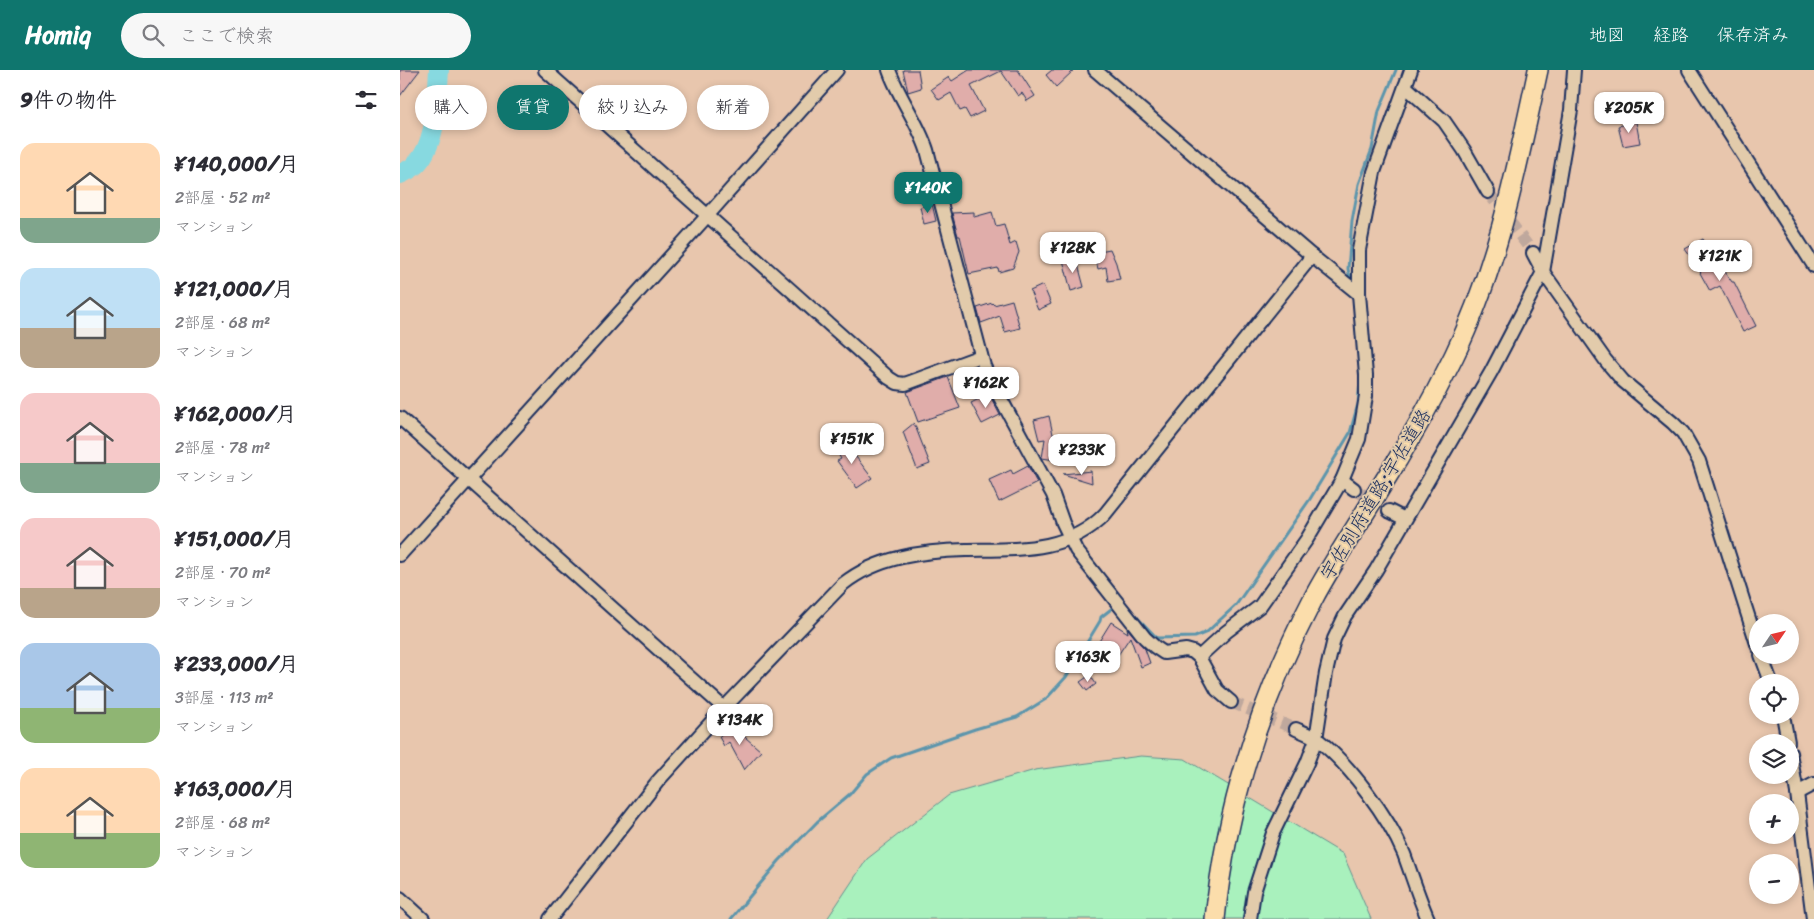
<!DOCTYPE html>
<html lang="ja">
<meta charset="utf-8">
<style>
:root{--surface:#fff;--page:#f7f7f7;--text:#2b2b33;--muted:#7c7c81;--accent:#0f766e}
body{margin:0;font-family:Sriracha,"Klee One",sans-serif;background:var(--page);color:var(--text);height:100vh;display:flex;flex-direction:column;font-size:19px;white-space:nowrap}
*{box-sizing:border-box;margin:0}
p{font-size:16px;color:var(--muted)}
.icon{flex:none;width:28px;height:28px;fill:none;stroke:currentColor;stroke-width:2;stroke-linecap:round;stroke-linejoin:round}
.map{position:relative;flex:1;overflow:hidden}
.details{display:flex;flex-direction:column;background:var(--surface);width:400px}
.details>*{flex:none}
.hud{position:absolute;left:15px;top:15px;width:475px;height:45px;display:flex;gap:10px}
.needle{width:32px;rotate:55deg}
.buttons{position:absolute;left:1349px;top:544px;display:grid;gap:10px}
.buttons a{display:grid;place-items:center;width:50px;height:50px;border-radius:50%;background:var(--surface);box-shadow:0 2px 8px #0003;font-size:25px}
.price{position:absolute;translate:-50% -42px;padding:0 11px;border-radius:10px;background:#fff;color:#222;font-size:16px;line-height:32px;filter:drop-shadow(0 1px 2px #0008)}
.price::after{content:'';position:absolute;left:50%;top:30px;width:15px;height:11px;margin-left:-8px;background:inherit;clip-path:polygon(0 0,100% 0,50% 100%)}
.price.current{background:var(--accent);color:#fff}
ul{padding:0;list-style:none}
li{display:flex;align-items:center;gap:15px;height:125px;padding:0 20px}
li span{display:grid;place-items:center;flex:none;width:140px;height:100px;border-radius:15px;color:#555}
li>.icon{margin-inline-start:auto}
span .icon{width:60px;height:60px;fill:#fffc;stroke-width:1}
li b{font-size:21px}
h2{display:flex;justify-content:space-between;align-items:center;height:60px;padding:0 20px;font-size:21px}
.pill{padding:0 18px;border-radius:22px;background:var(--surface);box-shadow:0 2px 8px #0003;font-size:18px;line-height:45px}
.pill.current{background:var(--accent);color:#fff}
header{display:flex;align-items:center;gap:30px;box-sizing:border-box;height:70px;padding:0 25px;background:var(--accent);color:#fff}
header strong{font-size:24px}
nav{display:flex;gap:28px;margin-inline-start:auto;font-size:18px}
.search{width:350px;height:45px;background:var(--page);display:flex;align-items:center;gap:12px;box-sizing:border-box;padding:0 18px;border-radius:28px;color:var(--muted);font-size:19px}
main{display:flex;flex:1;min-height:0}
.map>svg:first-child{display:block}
.green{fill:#a9f1bd;stroke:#62908e}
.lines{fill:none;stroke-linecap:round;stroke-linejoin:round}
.stream{stroke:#5c95ac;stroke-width:3}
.river{stroke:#87d9e0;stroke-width:20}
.building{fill:#e0adaa;stroke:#1b2f5e}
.minor-tunnel{stroke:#bfa89d;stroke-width:12;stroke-dasharray:12 6;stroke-linecap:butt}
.minor-casing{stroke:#1b2f5e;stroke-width:16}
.highway-casing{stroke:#1b2f5e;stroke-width:22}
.minor{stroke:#e2cbab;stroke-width:12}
.highway{stroke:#fbddab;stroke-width:19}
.labels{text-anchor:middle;stroke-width:4;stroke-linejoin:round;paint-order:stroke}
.street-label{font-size:19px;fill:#1b2f5e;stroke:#e2cbab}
</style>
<header>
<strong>Homiq</strong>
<div class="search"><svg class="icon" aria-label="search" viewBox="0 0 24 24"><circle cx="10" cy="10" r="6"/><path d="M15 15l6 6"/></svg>ここで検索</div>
<nav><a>地図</a><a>経路</a><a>保存済み</a></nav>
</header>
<main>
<section class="details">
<h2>9件の物件<svg class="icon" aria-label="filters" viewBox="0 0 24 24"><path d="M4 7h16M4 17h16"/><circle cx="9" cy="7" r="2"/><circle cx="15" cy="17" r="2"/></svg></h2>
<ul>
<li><span style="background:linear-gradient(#ffd9b3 75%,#7fa58c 0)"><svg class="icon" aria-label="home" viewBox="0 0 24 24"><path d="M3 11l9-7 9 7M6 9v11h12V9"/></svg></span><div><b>¥140,000/月</b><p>2部屋 · 52 m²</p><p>マンション</p></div></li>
<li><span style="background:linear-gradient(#bfe0f5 60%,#b9a48a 0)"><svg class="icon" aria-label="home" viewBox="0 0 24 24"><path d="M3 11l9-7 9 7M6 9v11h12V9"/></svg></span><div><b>¥121,000/月</b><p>2部屋 · 68 m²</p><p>マンション</p></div></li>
<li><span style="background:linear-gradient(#f6c9c9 70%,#7fa58c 0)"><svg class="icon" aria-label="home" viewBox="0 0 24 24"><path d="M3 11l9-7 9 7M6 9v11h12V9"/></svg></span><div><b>¥162,000/月</b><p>2部屋 · 78 m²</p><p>マンション</p></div></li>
<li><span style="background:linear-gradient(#f6c9c9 70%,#b9a48a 0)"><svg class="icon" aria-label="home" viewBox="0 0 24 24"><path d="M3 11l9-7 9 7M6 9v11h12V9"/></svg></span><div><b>¥151,000/月</b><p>2部屋 · 70 m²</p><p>マンション</p></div></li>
<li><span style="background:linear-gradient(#a9c7e8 65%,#8fb573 0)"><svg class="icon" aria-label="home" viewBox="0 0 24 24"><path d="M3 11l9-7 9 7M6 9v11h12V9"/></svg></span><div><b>¥233,000/月</b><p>3部屋 · 113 m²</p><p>マンション</p></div></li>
<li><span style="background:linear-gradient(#ffd9b3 65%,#8fb573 0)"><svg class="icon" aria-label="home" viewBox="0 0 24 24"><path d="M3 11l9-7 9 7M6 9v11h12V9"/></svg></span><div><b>¥163,000/月</b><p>2部屋 · 68 m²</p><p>マンション</p></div></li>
</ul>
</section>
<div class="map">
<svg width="1414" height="849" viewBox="0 0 1414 849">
<rect width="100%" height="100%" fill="#e8c6ad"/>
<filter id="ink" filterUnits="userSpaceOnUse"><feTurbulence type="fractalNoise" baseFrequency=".02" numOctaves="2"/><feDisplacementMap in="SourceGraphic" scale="10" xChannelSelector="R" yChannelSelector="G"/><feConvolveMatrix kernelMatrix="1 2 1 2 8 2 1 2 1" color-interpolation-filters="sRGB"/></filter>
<g filter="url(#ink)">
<!-- green -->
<polygon class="green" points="741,686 785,689 943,784 971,849 427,849 467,789 549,725 635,700"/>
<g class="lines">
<!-- stream -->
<g class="stream">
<polyline points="951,212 948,199 952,151 959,114 972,79 979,41 996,0"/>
<polyline points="733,543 757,568 795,567 807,562 836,535 910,429 950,363 958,334 960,310"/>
<polyline points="331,849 379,791 417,752 450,724 467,704 491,688 575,659 617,647 646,629 666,607 700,551 701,547 715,536"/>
</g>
<!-- river -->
<path class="river" d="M0,104C4,102 10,100 14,96C37,77 37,28 39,0"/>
</g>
<!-- building -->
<g class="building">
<polygon points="0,0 20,0 0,26"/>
<polygon points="503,0 518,0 521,18 508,22"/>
<polygon points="569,0 618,0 635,26 627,31 622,23 618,26 601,1 571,16 584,41 570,48 565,39 560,41 551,23 539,30 531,19 549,7 552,11"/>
<polygon points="652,0 674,0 656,17 646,5"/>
<polygon points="1236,52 1240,73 1223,76 1218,56"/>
<polygon points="532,134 536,151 524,154 520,137"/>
<polygon points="574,142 574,147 592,142 596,156 604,154 610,175 616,172 619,182 613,198 599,202 598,198 569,204 560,166 558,166 552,143"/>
<polygon points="1303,169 1332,212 1334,212 1356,256 1343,262 1320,216 1310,221 1300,203 1301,202 1285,179"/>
<polygon points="710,179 716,193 720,209 708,211 706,197 698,199 694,182"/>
<polygon points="676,187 684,217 671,221 663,190"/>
<polygon points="643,215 651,234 638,240 630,221"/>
<polygon points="612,230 620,258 605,262 600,246 581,253 577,238 592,233 594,235"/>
<polygon points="548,307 560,338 518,352 507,322"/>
<polygon points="589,324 600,345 582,354 571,333"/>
<polygon points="649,346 656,378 688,383 686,395 642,388 645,369 639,370 634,350"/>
<polygon points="514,353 530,394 517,399 503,362"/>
<polygon points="446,369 451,378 450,379 472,408 457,418 437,391 441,389 434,377"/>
<polygon points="628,396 637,413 599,432 589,410 611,400 613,404"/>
<polygon points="691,401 692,413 663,404"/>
<polygon points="711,552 728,563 727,558 745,579 750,593 741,597 730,567 718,585 698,573"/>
<polygon points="690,605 696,614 687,621 680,612"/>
<polygon points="330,654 361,681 344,700 329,672 324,676 319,667"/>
</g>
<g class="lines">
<!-- minor-tunnel -->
<g class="minor-tunnel">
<polyline points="1088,122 1133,183"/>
<polyline points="954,419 989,441"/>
<polyline points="831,632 896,659"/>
</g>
<!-- minor casing -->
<g class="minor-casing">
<g id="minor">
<polyline points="145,0 489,308 497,313 505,314 581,286"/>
<path d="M489,0C499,28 518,52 527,80L584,296L590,309L653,425L663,453L676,480L745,568L755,577L764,583L786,580L793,582L799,587L817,620L831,632"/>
<polyline points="695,0 912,186 959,224"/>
<polyline points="1289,0 1414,196"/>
<polyline points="1005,16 1044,51 1064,80 1088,122"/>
<polyline points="1133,183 1143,202 1206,291 1223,311 1273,353 1283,363 1299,391 1358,577"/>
<polyline points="0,348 324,638"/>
<polyline points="942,410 954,419"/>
<polyline points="989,441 1005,449"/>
<polyline points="0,485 308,145 437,0"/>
<polyline points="1361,585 1371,612"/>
<polyline points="799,587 826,562 860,536 907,469 942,410 959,369 966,326 966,305 959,224 959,180 974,102 1011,0"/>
<polyline points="1383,645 1388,672"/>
<path d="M896,659C903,662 911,665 917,669C950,695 988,746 1004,784C1012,806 1019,828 1028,849"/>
<polyline points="1390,683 1397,723 1413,849"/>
<polyline points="1397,723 1414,714"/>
<polyline points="0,828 23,849"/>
<path d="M150,849L258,711L324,638L443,514C477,487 523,481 566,480C615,479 668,483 705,444L912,186"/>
<polyline points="850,849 854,822 873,763 907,693 916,669 926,603 934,569 945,546 976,500 1091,302 1143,202 1171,40 1174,0"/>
</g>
</g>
<!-- highway casing -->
<g class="highway-casing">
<path id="highway" d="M815,849C826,737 861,629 913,529C932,493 956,458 977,423C1005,379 1031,333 1054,286C1098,196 1117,97 1138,0"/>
</g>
<!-- minor -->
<use href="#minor" class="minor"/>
<!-- highway -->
<use href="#highway" class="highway"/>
</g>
</g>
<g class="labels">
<!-- street labels -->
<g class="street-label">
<text transform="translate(975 424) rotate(-59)" y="7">宇佐別府道路;宇佐道路</text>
</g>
</g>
</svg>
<div class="buttons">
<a><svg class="needle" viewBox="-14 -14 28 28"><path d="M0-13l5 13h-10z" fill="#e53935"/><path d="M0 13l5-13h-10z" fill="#7c7c81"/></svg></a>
<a><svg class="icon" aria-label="locate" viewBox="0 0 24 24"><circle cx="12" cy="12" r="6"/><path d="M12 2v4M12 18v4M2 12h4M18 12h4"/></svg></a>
<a><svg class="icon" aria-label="layers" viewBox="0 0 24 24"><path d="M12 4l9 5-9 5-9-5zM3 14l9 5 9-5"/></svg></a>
<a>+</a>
<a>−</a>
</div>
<b class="price" style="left:1229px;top:64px">¥205K</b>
<b class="price current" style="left:528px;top:144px">¥140K</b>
<b class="price" style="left:673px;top:204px">¥128K</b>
<b class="price" style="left:1320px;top:212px">¥121K</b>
<b class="price" style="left:586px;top:339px">¥162K</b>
<b class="price" style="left:452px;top:395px">¥151K</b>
<b class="price" style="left:682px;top:406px">¥233K</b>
<b class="price" style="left:688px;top:613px">¥163K</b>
<b class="price" style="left:340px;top:676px">¥134K</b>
<div class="hud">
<a class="pill">購入</a>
<a class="pill current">賃貸</a>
<a class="pill">絞り込み</a>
<a class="pill">新着</a>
</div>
</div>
</main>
